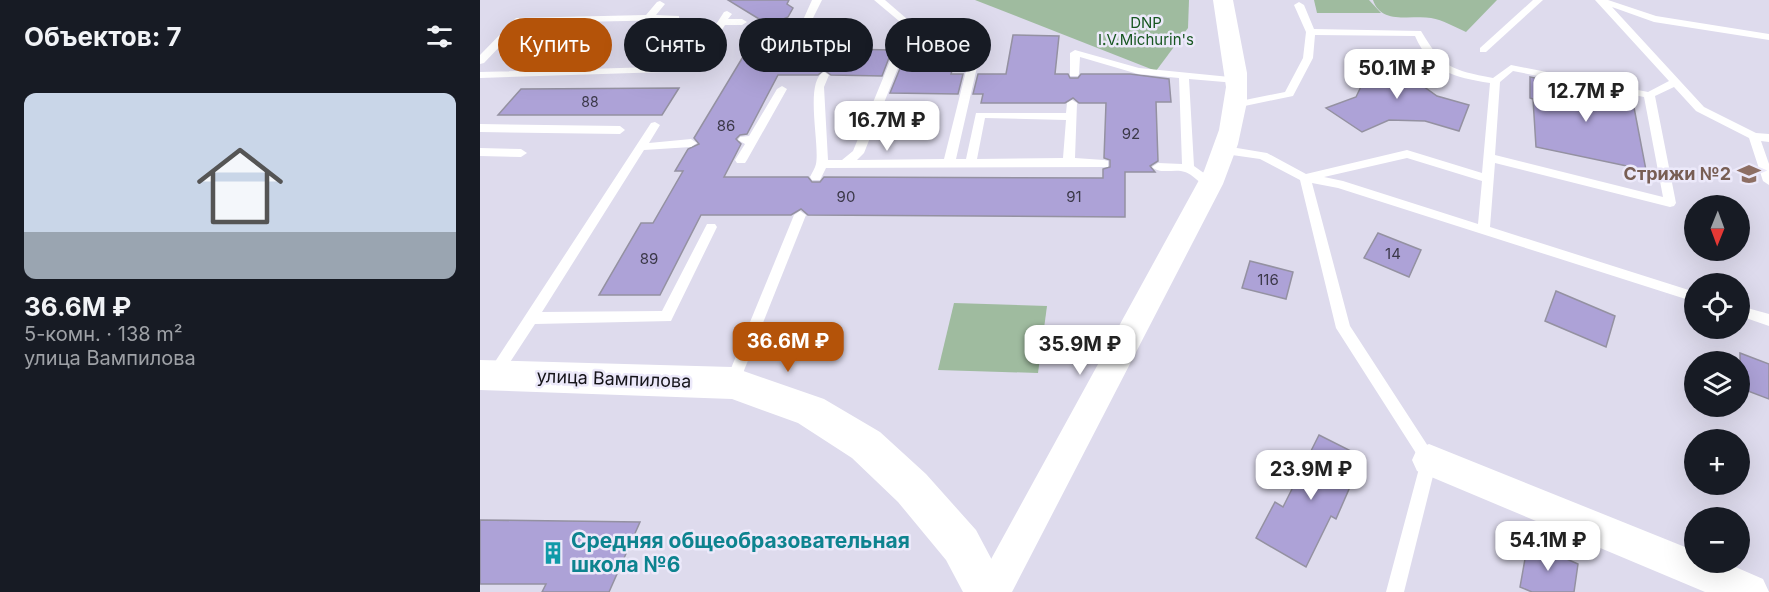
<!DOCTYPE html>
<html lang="ru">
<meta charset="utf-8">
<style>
:root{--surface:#171b24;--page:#242831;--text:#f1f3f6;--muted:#9ea1a6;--line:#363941;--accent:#b45309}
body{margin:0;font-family:Inter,sans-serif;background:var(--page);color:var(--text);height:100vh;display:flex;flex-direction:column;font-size:22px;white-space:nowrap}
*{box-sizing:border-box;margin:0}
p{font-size:20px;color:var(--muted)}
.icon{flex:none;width:33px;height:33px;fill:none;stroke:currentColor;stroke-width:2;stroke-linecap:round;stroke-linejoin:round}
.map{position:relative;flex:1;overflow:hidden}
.drawer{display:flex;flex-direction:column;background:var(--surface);width:480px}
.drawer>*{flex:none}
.banner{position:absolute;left:18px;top:18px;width:570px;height:54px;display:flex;gap:12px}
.needle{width:39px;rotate:181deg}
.controls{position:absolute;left:1204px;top:195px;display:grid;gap:12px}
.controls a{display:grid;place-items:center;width:66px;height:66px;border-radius:50%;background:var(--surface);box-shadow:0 6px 24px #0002;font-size:30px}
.price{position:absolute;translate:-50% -51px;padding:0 14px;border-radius:12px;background:#fff;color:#222;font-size:20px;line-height:39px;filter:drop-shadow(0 2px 3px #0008)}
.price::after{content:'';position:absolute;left:50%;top:36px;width:18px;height:14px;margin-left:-9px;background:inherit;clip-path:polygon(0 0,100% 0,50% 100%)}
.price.on{background:var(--accent);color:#fff}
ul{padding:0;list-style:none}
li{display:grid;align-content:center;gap:12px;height:318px;padding:0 24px}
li+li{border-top:2px solid var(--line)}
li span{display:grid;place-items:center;height:186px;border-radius:12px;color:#555}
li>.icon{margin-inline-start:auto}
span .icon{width:108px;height:108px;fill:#fffc;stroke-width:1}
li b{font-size:26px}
h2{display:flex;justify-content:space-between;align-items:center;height:72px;padding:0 24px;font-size:26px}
.pill{padding:0 21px;border-radius:27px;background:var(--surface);box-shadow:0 6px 24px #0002;font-size:21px;line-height:54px}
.pill.on{background:var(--accent);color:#fff}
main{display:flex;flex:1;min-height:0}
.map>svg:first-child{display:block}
.green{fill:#9fbb9f}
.building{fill:#ada2d7;stroke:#9491a1;stroke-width:1.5}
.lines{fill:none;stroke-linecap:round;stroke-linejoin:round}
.lane{fill:#fff;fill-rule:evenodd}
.street{fill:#fff;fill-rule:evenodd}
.secondary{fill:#fff;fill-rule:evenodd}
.labels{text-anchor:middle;stroke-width:5;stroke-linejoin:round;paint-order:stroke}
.far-number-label{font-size:14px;fill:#3b3848}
.far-park-label{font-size:15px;fill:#175620;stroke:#ece9fa}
.number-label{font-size:15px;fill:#3b3848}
.education-label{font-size:18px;font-weight:bold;fill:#785e54;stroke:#ece9fa;text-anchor:end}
.street-label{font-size:18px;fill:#151419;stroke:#ece9fa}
.near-culture-label{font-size:21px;font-weight:bold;fill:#0d838f;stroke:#ece9fa;text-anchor:start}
</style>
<main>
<section class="drawer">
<h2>Объектов: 7<svg class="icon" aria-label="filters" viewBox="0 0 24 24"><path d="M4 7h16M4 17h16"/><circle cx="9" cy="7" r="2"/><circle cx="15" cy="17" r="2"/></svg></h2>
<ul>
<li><span style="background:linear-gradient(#c9d6e8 75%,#9aa5b1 0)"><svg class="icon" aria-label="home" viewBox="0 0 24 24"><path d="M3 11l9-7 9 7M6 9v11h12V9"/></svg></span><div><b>36.6M ₽</b><p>5-комн. · 138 m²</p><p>улица Вампилова</p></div></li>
</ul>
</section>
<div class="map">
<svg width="1289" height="592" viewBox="0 0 1289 592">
<rect width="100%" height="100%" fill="#dedbed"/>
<!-- green -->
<g class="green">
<polygon points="495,0 709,0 708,28 676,71"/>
<polygon points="834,0 889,0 901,13 837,13"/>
<path d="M893,0H1017L986,32C975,27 963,20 951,18C932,15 901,25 893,0Z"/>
<polygon points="474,303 567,306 558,373 458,370"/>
</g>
<!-- building -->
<g class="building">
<polygon points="248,0 309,0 307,4 313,8 308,17 299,21 304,26 292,49 348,49 357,53 361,49 412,50 402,76 351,75 344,70 338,75 298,75 267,134 260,135 256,139 261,144 244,177 328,177 332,182 340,182 344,177 623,178 623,169 630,167 630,160 624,158 626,103 599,103 593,98 585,103 501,103 503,94 493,94 498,74 526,74 533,35 579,36 575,74 588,74 590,78 598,78 601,74 650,74 689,79 691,102 676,102 678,161 670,166 675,172 645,172 645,217 328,215 321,209 311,215 221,215 180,295 119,295 161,223 173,223 203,171 195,171 208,149 219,144 214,138 284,22"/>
<polygon points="432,39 481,40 471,74 483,74 478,94 410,93"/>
<polygon points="880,60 922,60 929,76 957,96 989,105 979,131 945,121 909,120 882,132 846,108 876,97 886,76"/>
<polygon points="1050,77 1152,97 1166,170 1056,147 1053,99 1050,98"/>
<polygon points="199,88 182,115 18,115 41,89"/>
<polygon points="898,233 941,250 929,277 884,258"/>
<polygon points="770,261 813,272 806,299 762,288"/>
<polygon points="1076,291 1135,316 1126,347 1065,321"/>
<polygon points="1260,353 1289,364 1289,399 1260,388"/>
<polygon points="839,435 883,457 856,519 851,516 826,567 776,538 795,502 803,507"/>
<polygon points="0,520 160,522 129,592 62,592 66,584 0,584"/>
<polygon points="1048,542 1098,564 1094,592 1052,592 1040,587"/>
</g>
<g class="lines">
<!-- lane -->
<g class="lane">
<polygon points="332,0 342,0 332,20 353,20 363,23 368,30 358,51 350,49 358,30 356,27 306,25 301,22 306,19 323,20"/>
<polygon points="394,0 405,0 427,19 419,21"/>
<polygon points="1053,0 1063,0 1006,52 1000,52 1000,48"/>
<path d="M1115,0H1128L1176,16L1289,34V40L1174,22L1132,7L1224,107L1276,133L1289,134V142L1281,141L1289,164V185L1283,181L1269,138L1216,111L1194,87L1175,96L1196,203L1194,206L1190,207L1015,163L1010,227L1215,292V302L858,188L832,183L870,326L957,460L924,592H906L941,461L856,328L820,180L780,159L745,154L739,150L745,146L787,153L826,174L927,150L1002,173L1010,83C973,77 951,72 935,36L835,35L833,58L813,96L755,108L750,105L755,102L805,92L823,58L826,32L814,5L819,2L824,5L834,29L941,31C963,68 971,70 1013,78L1031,65L1168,92L1189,81ZM1033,71L1164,97L1183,197L1015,155L1020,82ZM927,158L1002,181L998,224L863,181L844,177Z"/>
<polygon points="180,1 185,4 176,15 199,16 199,20 42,23 4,63 0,64 0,55 36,18 166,15 177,2"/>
<polygon points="247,11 252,14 248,19 262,19 267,22 262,25 245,25 216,71 0,78 0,72 209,66 244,12"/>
<path d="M427,29H500L505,32L476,159H486L496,113H586L587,103L592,100L597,103L595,158L624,160L628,161V167L346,168L340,180H332L330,177C332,173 335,168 336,164C340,144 324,81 344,72L349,75L344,87L348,160H362L373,151L422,32ZM431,35H495L464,159L377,160L384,153ZM505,118L586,120L583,158L497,159Z"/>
<path d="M595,50L659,68L760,78L761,80L756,83L709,79L714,166L735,181L737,184L735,187C722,190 717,176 705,172C695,168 681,175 672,167L678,163L702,164L699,78L658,74L600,57L599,74L598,76H590V53Z"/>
<polygon points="302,86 307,89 267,160 265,163 257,163 255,160 265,144 258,140 260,137 269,136 297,89"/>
<polygon points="175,122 180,125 169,143 211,139 217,143 211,147 164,150 62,312 182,311 227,224 235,224 237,227 191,321 55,324 19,379 14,381 9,379 7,375 9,371 171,123"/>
<polygon points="0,124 140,126 145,130 140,134 0,132"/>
<polygon points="0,148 41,149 47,153 41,157 0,156"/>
<polygon points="320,211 326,215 259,383 257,388 252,389 247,388 245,383 314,215"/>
<polygon points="1260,306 1289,314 1289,326 1260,316"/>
</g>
<!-- street -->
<g class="street">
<polygon points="733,0 753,0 767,73 767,102 758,144 743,184 532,592 493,592 724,171 739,130 746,87"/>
<polygon points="949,444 1215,551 1215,562 1244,562 1283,579 1289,592 1225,592 937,471 932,460 937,449"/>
</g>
<!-- secondary -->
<polygon class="secondary" points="0,360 252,367 344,399 400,432 446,474 496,530 529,592 483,592 466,560 418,502 372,458 318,423 252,399 0,390"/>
</g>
<!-- icons -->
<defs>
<g id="school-bare" transform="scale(1.8)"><path d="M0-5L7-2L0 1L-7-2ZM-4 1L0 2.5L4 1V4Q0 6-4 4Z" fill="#8d6e63" stroke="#ece9fa" stroke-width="2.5" paint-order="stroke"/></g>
<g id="building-bare" transform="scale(1.8)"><path d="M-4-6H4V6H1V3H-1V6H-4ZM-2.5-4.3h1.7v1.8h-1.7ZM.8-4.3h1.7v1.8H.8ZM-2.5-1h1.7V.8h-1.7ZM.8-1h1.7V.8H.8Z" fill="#0f9aa8" stroke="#ece9fa" stroke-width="2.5" paint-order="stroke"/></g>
</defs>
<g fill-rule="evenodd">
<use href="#school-bare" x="1269" y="174"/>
<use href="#building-bare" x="73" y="553"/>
</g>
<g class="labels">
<!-- far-number labels -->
<g class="far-number-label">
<text x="110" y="107">88</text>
</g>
<!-- far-park labels -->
<g class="far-park-label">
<text x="666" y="28">DNP<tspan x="666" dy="17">I.V.Michurin's</tspan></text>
</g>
<!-- number labels -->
<g class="number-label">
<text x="246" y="131">86</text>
<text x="651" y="139">92</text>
<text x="366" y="202">90</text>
<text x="594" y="202">91</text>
<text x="913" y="259">14</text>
<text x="169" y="264">89</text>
<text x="788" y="285">116</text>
</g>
<!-- education labels -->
<g class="education-label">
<text x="1251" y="180">Стрижи №2</text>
</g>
<!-- street labels -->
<g class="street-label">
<text transform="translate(134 379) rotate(2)" y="6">улица Вампилова</text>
</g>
<!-- near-culture labels -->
<g class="near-culture-label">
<text x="91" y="548">Средняя общеобразовательная<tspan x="91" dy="24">школа №6</tspan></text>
</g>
</g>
</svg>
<div class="controls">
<a><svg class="needle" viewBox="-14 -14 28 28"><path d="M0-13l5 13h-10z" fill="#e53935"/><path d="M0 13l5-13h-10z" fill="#9ea1a6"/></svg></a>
<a><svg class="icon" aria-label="locate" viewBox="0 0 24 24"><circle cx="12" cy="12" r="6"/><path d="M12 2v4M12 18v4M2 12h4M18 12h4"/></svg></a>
<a><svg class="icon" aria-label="layers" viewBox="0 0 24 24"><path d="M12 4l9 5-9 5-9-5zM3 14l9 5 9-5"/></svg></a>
<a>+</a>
<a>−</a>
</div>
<b class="price" style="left:917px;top:100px">50.1M ₽</b>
<b class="price" style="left:1106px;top:123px">12.7M ₽</b>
<b class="price" style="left:407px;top:152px">16.7M ₽</b>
<b class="price on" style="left:308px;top:373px">36.6M ₽</b>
<b class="price" style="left:600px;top:376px">35.9M ₽</b>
<b class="price" style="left:831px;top:501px">23.9M ₽</b>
<b class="price" style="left:1068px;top:572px">54.1M ₽</b>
<div class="banner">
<a class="pill on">Купить</a>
<a class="pill">Снять</a>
<a class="pill">Фильтры</a>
<a class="pill">Новое</a>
</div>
</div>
</main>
